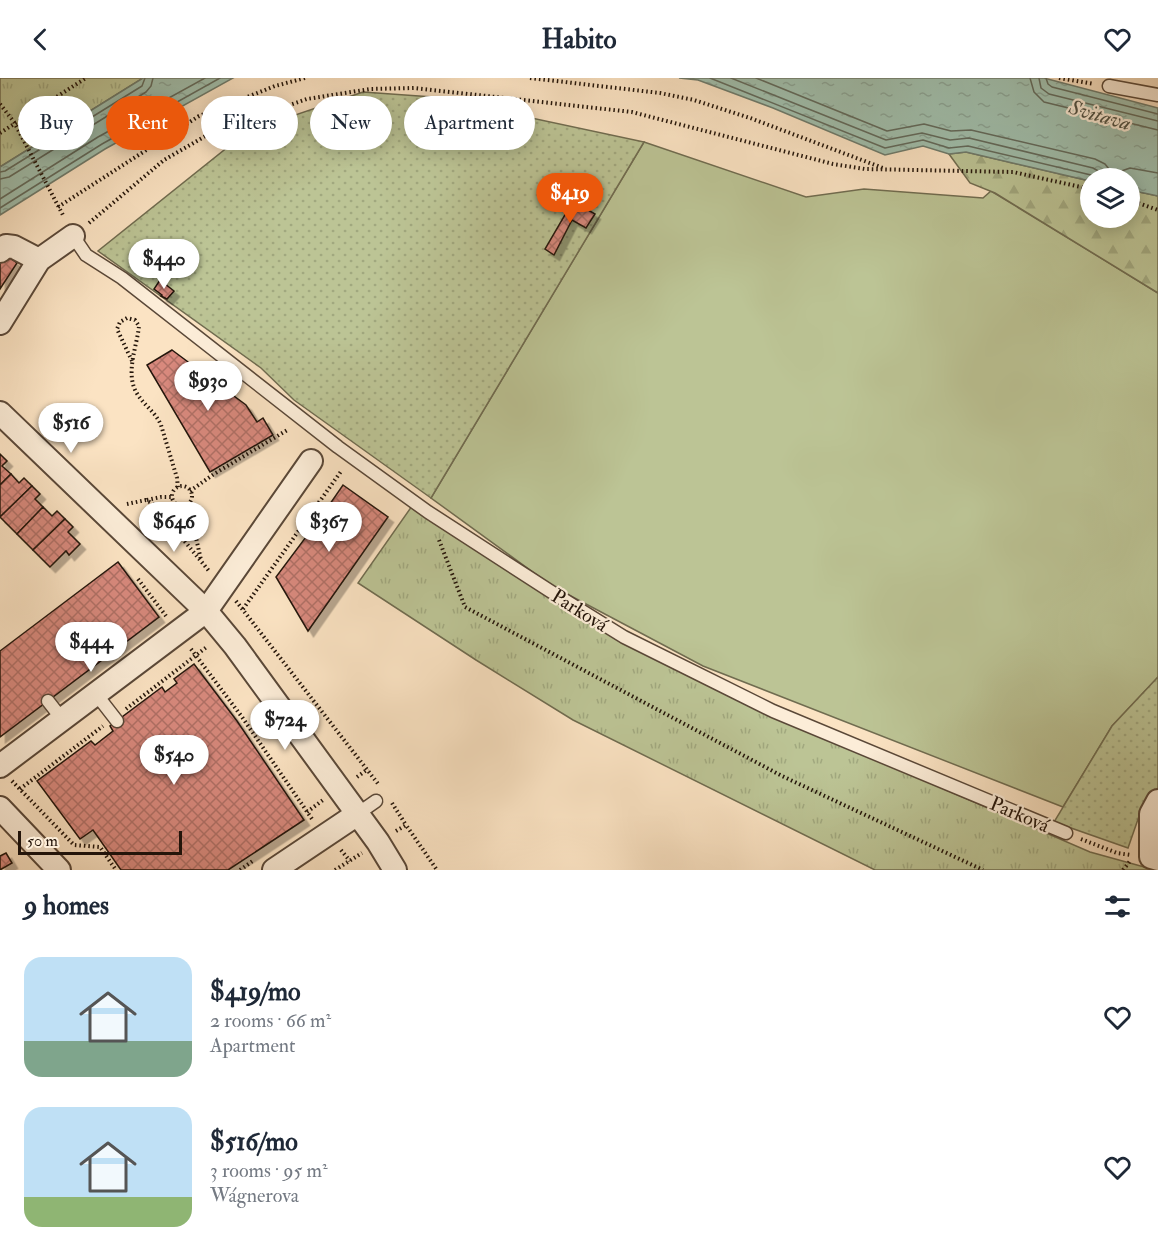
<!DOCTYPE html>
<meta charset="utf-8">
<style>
:root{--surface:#fff;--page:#f6f6f7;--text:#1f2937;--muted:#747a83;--accent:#ea580c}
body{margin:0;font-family:"IM FELL Double Pica",serif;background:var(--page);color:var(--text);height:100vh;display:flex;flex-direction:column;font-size:22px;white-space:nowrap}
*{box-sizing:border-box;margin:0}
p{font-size:20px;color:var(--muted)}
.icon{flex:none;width:33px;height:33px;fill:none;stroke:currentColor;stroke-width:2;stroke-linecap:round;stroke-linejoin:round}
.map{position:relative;height:792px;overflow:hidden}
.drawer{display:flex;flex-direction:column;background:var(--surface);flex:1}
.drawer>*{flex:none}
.guide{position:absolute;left:18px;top:18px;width:600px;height:54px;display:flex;gap:12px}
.buttons{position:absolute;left:1080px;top:90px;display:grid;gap:12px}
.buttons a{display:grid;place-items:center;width:60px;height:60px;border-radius:50%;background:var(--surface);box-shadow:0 3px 15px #0003;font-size:30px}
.scale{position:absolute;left:18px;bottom:15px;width:164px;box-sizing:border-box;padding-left:6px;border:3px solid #24150a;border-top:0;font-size:16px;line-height:21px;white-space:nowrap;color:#24150a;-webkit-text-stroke:4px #fcedd8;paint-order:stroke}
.price{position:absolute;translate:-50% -51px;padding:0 14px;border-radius:21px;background:#fff;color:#222;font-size:20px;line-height:39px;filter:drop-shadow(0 2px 3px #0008)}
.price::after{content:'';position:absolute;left:50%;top:36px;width:18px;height:14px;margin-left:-9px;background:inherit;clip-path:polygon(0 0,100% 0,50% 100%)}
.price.active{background:var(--accent);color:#fff}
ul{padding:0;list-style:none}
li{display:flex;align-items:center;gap:18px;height:150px;padding:0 24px}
li span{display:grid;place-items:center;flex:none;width:168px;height:120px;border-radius:18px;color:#555}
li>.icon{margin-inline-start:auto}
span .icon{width:72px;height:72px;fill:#fffc;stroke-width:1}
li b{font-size:26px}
h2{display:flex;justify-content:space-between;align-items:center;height:72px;padding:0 24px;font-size:26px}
.chip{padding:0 21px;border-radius:27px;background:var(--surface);box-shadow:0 3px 15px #0003;font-size:21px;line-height:54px}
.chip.active{background:var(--accent);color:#fff}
header{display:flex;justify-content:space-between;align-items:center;height:78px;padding:0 24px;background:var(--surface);font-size:27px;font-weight:700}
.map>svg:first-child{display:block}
.grass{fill:#bcc495;stroke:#706c50;stroke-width:1.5}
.forest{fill:url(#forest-firs);stroke:#706c50;stroke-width:1.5}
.park{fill:url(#park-tufts);stroke:#706c50;stroke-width:1.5}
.garden{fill:url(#garden-dots);stroke:#706c50;stroke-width:1.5}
.water{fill:url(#water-ripples);stroke:#6e7b6c;stroke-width:1.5}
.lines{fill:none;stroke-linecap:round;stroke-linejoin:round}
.shore{stroke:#626a5c;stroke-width:1.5}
.building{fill:url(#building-cross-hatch);stroke:#24150a;stroke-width:1.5;filter:url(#shadow)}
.lane-casing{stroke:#5a4838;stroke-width:15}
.street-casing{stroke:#5a4838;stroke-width:26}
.path{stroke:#24150a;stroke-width:4;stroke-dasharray:1.5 3;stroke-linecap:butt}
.lane{stroke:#fcedd8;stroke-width:12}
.street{stroke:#fcedd8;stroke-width:22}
.labels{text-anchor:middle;stroke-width:4.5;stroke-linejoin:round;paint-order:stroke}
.street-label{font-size:20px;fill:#24150a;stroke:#fcedd8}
.water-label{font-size:21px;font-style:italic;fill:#4f5043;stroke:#fcedd8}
</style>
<header><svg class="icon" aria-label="back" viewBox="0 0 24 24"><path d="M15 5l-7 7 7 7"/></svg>Habito<svg class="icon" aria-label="heart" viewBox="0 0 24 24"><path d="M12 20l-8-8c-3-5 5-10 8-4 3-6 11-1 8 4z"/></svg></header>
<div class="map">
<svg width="1158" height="792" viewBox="0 0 1158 792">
<defs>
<pattern id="forest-firs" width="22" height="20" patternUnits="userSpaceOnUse" patternTransform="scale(1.5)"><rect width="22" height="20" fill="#bcc495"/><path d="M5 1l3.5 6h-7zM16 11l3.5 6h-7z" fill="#a1a87f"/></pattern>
<pattern id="park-tufts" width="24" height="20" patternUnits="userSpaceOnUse" patternTransform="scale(1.5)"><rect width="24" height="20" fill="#bcc495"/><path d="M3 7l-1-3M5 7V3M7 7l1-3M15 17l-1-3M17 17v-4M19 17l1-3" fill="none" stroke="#a1a87f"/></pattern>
<pattern id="garden-dots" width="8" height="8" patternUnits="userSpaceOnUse" patternTransform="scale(1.5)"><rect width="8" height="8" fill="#bcc495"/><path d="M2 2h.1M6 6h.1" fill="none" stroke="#a1a87f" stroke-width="1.8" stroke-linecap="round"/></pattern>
<pattern id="water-ripples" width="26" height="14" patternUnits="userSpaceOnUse" patternTransform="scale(1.5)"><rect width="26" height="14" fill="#a0bfad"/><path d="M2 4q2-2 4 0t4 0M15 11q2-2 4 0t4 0" fill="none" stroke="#8aa394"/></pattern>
<pattern id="building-cross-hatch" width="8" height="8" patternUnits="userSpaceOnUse" patternTransform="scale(1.5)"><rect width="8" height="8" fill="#d8897d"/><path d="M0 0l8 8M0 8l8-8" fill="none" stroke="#af6f65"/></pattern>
<filter id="shadow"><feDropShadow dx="5.5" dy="5.5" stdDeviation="0" flood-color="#0004"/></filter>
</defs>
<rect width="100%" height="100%" fill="#fbe3c3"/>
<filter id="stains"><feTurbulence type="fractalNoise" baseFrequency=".00333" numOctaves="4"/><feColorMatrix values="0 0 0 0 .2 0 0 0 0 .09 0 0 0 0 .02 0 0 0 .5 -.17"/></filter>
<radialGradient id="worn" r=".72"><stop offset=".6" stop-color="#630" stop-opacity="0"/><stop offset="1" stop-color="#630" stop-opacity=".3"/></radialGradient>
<!-- grass -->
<polygon class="grass" points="644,64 806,119 864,111 983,120 991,113 1158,215 1158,599 1112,648 1063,729 703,588 552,508 431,420"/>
<!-- forest -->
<polygon class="forest" points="966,74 1090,103 1090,140 1130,140 1130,112 1158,118 1158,215 995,115 970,105 949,76"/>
<!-- park -->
<g class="park">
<polygon points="0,0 143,0 0,89"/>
<polygon points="412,428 622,564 775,638 1090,774 1155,792 875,792 573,642 476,582 358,505"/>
</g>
<!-- garden -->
<g class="garden">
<polygon points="363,14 433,19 644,64 431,420 294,322 261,290 98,173 248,53"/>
<polygon points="1158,599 1158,710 1144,724 1128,770 1054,744 1112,648"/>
</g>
<!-- water -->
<g class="water">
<polygon points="143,0 233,0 105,71 0,137 0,89"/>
<polygon points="679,0 1044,0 1158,30 1158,118 1130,112 1130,100 1090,100 1090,103 966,74 949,76 923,68 885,77 773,30 698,2"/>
</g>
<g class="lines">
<!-- shore -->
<g class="shore">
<polyline points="710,0 885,70 923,62 949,70 968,68 1091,97 1096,100"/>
<polyline points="731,0 886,62 922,55 950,62 969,60 1093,90 1100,94 1104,100"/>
<polyline points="756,0 887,53 924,46 951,53 971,52 1095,81 1105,86 1113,96 1130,90 1158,95"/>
<polyline points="1030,0 1034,14 1044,24 1158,52"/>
<polyline points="1039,0 1041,10 1049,16 1158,43"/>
<polyline points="1046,0 1048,6 1052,9 1158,36"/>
<polyline points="0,94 5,93 142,8 145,0"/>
<polyline points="0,101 9,99 146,14 151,8 153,0"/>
<polyline points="0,121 98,59 205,0"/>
<polyline points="0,130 102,66 220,0"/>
</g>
</g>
<!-- building -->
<g class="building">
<polygon points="573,123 595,136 586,150 572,142 554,177 545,171"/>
<polygon points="5,176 17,185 0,211 0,179"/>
<polygon points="160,202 174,213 167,221 161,218 162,217 154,211"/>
<polygon points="172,272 246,327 257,344 263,340 273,357 210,394 147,287"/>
<polygon points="0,376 7,383 2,388 11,396 0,407"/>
<polygon points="11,396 19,405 24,400 32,408 0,439 0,407"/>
<polygon points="343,407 388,439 308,553 276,499 312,451 308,448 319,433 323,436"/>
<polygon points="32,408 40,416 35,421 43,429 17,456 0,439"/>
<polygon points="43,429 52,438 57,433 65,441 33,472 17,456"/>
<polygon points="65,441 73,449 68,454 80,466 69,477 66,473 50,489 33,472"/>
<polygon points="118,484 159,539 0,659 0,573"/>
<polygon points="194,586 237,643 304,742 228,792 121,792 93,752 80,761 37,703 91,663 95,667 113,653 110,648 162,609 165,614 177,605 174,601"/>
<polygon points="6,775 12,785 0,792 0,778"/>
</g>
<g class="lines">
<!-- lane casing -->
<g class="lane-casing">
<g id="lane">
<polyline points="1109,8 1158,17"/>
<polyline points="73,158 86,177 122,200 338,369 428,434 550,513 624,559 773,633 1066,755"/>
<polyline points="96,616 117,643"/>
<polyline points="48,623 62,641"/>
<polyline points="356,737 376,723"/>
</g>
</g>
<!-- street casing -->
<g class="street-casing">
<g id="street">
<polyline points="0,173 6,168 14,169 39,182"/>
<polyline points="0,245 39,182 73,158"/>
<polyline points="0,335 206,533 235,568 378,764 395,792"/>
<polyline points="0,688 206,533 311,383"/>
<polyline points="1158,723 1151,736 1151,779 1158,781"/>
<polyline points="0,730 59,792"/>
<polyline points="274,792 356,737"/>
</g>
</g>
<!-- path -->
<g class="path">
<polyline points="530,0 660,15 694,22 750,40 883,90"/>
<polyline points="1059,0 1094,6"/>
<polyline points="0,26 14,44 64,139"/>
<polyline points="0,55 86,0"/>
<polyline points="1130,122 1158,132"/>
<polyline points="58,129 199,38 275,8 305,0"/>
<polyline points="89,145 164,82 214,53 307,21 370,11 414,10 632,34 833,86 865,91 1013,94 1090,111"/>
<path d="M132,283L117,251L120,244L127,240L135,242L139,248C137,269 124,297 138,317C145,328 156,335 161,347L177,400L178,410"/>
<circle cx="182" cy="418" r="10"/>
<polyline points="190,413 214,396 289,351"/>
<polyline points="147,422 161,419 173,419"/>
<polyline points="127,426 146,422 155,427 209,493"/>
<polyline points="186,427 192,442 201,482"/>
<polyline points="439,462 465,529 782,698 983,792"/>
<polyline points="138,501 166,538"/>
<polyline points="236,523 379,707"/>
<polyline points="243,531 342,392"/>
<polyline points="191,571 242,639 312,741"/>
<polyline points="126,631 208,568"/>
<polyline points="357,699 368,691"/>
<polyline points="12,703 74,767 100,769 116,792"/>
<polyline points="20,711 103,648"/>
<polyline points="392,725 406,747"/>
<polyline points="307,734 323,722"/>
<polyline points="396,753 406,747 437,792"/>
<polyline points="1081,761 1117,775 1131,777"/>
<polyline points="341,772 350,783"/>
<polyline points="240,792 254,782"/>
<polyline points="335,792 362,775"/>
<polyline points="1123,792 1130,783"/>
</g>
<!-- lane -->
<use href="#lane" class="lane"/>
<!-- street -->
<use href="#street" class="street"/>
</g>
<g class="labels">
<!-- street labels -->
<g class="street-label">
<text transform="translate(580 532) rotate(32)" y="7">Parková</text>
<text transform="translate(1020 736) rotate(23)" y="7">Parková</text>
</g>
<!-- water labels -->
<g class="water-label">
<text transform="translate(1100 37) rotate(16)" y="7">Svitava</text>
</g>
</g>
<rect width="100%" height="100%" filter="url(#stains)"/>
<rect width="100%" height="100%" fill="url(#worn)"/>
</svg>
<div class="buttons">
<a><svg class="icon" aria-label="layers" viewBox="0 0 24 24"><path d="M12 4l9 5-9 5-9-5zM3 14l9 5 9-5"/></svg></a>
</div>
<div class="scale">50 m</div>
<b class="price active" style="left:570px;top:146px">$419</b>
<b class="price" style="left:164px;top:212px">$440</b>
<b class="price" style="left:208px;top:334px">$930</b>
<b class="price" style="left:71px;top:376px">$516</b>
<b class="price" style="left:174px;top:475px">$646</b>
<b class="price" style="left:329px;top:475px">$367</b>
<b class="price" style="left:91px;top:595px">$444</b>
<b class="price" style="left:285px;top:673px">$724</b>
<b class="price" style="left:174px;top:708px">$540</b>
<div class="guide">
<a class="chip">Buy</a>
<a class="chip active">Rent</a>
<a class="chip">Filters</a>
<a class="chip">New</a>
<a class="chip">Apartment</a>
</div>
</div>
<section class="drawer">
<h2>9 homes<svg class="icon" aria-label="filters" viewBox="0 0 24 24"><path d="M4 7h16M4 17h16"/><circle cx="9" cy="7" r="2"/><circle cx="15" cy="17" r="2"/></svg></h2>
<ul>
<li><span style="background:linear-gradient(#bfe0f5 70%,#7fa58c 0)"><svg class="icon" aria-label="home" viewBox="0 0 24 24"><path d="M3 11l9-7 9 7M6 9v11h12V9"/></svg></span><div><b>$419/mo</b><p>2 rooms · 66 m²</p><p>Apartment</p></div><svg class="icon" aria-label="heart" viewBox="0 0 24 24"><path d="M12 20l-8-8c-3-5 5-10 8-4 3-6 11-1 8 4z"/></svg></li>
<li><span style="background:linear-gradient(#bfe0f5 75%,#8fb573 0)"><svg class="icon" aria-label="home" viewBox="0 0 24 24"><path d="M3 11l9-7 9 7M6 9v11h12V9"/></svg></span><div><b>$516/mo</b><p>3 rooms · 95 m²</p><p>Wágnerova</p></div><svg class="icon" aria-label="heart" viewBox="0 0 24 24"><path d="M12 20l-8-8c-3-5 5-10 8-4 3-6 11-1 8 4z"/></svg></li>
</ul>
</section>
